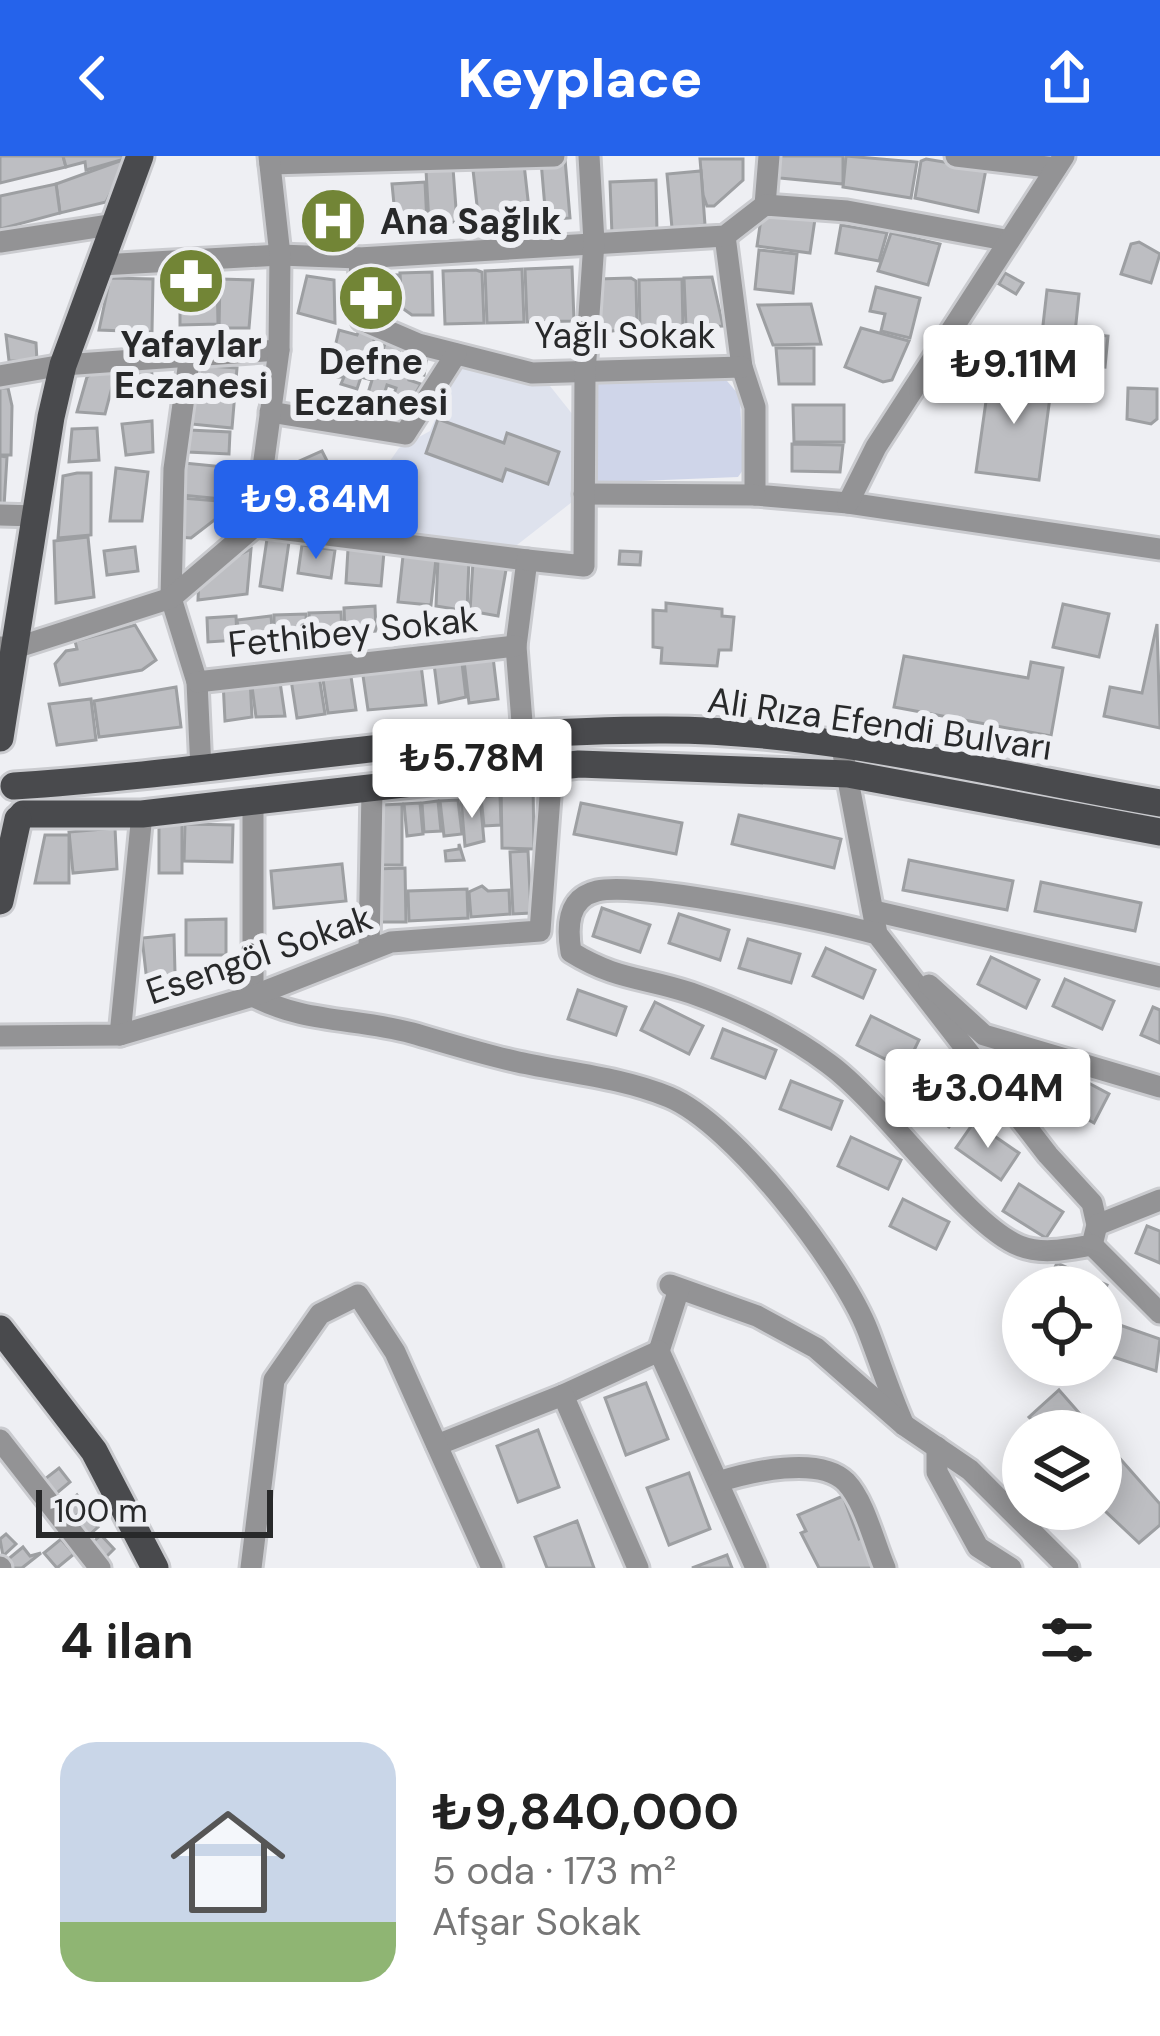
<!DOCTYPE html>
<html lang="tr">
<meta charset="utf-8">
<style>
:root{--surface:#fff;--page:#f6f6f6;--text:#222;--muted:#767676;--accent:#2563eb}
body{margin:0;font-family:"DM Sans",sans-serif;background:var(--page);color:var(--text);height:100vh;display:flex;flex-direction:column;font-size:45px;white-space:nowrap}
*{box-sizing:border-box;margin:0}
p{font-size:39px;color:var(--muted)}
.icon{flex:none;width:66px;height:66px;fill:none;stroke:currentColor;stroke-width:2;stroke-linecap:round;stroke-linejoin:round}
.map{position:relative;height:1412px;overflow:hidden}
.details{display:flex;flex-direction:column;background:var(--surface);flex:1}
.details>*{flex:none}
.tools{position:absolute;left:1002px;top:1110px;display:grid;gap:24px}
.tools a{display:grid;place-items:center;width:120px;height:120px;border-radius:50%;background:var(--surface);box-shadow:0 6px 30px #0003;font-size:60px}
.scale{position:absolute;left:36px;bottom:30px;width:237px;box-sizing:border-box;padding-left:12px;border:6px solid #28292a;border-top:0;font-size:33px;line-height:42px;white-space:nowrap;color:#28292a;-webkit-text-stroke:9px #eeeff3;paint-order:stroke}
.price{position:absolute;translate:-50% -102px;padding:0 27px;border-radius:12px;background:#fff;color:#222;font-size:39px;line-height:78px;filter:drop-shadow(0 3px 6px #0008)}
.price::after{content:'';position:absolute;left:50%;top:72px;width:36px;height:27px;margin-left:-18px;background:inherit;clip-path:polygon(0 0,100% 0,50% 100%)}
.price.current{background:var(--accent);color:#fff}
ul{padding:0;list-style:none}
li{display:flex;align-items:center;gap:36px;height:300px;padding:0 60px}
li span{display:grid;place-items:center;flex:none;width:336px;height:240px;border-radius:36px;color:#555}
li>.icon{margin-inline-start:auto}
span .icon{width:144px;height:144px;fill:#fffc;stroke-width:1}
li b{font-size:51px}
h2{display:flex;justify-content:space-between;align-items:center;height:144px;padding:0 60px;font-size:51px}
header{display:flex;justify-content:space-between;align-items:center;height:156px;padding:0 60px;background:var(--accent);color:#fff;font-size:54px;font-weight:800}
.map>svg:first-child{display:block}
.built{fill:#dee2ed}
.green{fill:#cfd5e9}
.building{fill:#bdbec2;stroke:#9d9fa2;stroke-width:3}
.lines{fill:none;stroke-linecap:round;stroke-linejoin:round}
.minor-casing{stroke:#cacbcf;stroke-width:27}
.major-casing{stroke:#cacbcf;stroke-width:33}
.minor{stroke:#939395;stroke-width:21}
.major{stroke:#494a4d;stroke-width:27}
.labels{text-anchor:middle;stroke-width:12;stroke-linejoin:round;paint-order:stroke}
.poi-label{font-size:36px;font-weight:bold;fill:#28292a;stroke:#eeeff3}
.street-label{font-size:36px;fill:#28292a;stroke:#eeeff3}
</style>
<header><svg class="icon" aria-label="back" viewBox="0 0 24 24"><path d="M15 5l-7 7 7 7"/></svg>Keyplace<svg class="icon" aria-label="share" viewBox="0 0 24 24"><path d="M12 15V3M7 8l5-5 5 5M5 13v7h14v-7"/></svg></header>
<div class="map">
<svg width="1160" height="1412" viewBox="0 0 1160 1412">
<rect width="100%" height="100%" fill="#eeeff3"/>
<!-- built -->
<polygon class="built" points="458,211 550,230 577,264 572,346 508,396 342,374 399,292 430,275"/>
<!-- green -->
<polygon class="green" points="721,218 740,240 743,314 738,321 589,327 590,224"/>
<!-- building -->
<g class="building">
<polygon points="0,0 63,0 66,11 0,27"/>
<polygon points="63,0 128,0 128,2 86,14 85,6 66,11"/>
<polygon points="775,0 843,0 843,28 780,22 775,19"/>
<polygon points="846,0 917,6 911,42 843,31"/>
<polygon points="128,2 106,46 60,57 56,28"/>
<polygon points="565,3 570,62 546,64 541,5"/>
<polygon points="700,3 743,3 743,24 714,50 707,50 703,39"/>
<polygon points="926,3 986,13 978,56 915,42 921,5"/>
<polygon points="524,8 530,62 479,67 473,14"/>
<polygon points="453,12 457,66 429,68 426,14"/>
<polygon points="701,15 705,69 672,72 667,18"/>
<polygon points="656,24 657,78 612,79 610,26"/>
<polygon points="425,26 427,68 396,69 392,28"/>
<polygon points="56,28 60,57 0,73 0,40"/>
<polygon points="359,46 360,82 307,84 306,48"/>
<polygon points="762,56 815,63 810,97 757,90"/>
<polygon points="841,69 887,77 879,105 836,97"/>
<polygon points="891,77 940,88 928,129 878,115"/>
<polygon points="1139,86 1160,98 1151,127 1121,118 1131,88"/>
<polygon points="759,94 797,98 793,137 755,133"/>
<polygon points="572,111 574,165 527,166 525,113"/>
<polygon points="522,113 524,166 487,167 485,115"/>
<polygon points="476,114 482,116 484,167 445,168 443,115"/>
<polygon points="432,116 433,159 412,159 402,152 400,117"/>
<polygon points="1005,117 1023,127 1016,138 999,128"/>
<polygon points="364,118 398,119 398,151 367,148"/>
<polygon points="307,120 334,124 335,167 298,157"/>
<polygon points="712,121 723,170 686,171 684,122"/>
<polygon points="110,122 153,123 152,176 99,174"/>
<polygon points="631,122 636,125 637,171 600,177 598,123"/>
<polygon points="217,123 218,168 180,169 180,124"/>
<polygon points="220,123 253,124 249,172 219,172"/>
<polygon points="682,123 683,173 640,174 639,124"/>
<polygon points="876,131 920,142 910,182 881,175 885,158 870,155"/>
<polygon points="1047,134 1079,138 1075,177 1108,180 1105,211 1039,204"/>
<polygon points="811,148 821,188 773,189 758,149"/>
<polygon points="360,172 376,178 372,191 383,194 387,181 402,186 398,199 407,201 411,188 428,194 424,219 411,215 409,224 421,228 409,249 392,244 396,232 387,229 383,242 368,237 372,224 361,221 357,233 341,228 344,221 328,221 339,174 357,179"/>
<polygon points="861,172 909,185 892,224 883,226 845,211"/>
<polygon points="6,179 36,187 37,205 9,205"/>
<polygon points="776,192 814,192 814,228 779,228"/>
<polygon points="151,206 153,233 128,235 127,207"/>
<polygon points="196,209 237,212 232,272 191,268"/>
<polygon points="100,211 116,216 105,258 77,256 87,221"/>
<polygon points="990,217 1052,226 1039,324 976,316"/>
<polygon points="0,232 8,232 12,250 11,299 0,299"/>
<polygon points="1128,232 1157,233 1157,263 1151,268 1127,263"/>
<polygon points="793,249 844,249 844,286 794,286"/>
<polygon points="438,263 504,287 507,277 559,296 548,328 506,313 502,325 426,297"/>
<polygon points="152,265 153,296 126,299 122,268"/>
<polygon points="97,272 99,304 69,306 72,273"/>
<polygon points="189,274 230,276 229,298 188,296"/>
<polygon points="792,288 843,289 840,316 792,315"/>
<polygon points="322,295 345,340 310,356 286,311"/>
<polygon points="0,300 7,301 4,351 0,351"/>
<polygon points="184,307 225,311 222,343 181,339"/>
<polygon points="116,312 148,316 142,365 110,365"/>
<polygon points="363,313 376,319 355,365 343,360"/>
<polygon points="77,317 91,317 91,379 58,382 63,320"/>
<polygon points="181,342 219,345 217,362 191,382 178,381"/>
<polygon points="88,381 94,441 56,447 54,385"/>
<polygon points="267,383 289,386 282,434 260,430"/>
<polygon points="302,389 335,394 331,422 298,417"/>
<polygon points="135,391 138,415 107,419 104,395"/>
<polygon points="251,393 247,438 198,444 199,419"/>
<polygon points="348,393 384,396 381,430 346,427"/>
<polygon points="620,395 641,396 640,409 619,408"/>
<polygon points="403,400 436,403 431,449 398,446"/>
<polygon points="438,403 469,404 467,455 436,450"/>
<polygon points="473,405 507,408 498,460 470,455"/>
<polygon points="666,447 722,453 722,460 734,461 731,494 719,494 717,510 661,507 662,492 653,491 653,454 666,455"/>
<polygon points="1063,448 1109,458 1099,501 1053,491"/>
<polygon points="375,450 376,475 345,477 344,452"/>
<polygon points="341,456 342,476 310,478 309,457"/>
<polygon points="306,458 307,478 274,480 274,459"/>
<polygon points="236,460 237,484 208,486 207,462"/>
<polygon points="271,460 273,482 240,486 237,464"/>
<polygon points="1157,468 1160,572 1104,560 1110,531 1142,537"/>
<polygon points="135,469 156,504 142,514 60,529 55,508 66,495 77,493 75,485"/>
<polygon points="904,500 1028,522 1031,506 1063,512 1051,580 894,551"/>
<polygon points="493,501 498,543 469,547 464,505"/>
<polygon points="462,507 466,541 439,547 434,508"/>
<polygon points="421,509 426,549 368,554 362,513"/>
<polygon points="318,513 325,558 297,562 290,517"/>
<polygon points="350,514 356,554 328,557 322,517"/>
<polygon points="279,519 285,560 256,561 251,523"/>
<polygon points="250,523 252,561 225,565 223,525"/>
<polygon points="176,531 181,571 99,581 94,545"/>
<polygon points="91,543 96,584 57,589 49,548"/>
<polygon points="501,628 533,628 534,693 502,692"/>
<polygon points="500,639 501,669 484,670 481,641"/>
<polygon points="480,641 484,685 465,690 461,643"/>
<polygon points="458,644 462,678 444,680 440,645"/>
<polygon points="438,645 441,675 424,676 422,647"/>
<polygon points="420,647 423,678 407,680 404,648"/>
<polygon points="581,647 682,667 676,698 574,678"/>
<polygon points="402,648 402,709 377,709 382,649"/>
<polygon points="739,659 841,683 834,712 732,688"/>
<rect x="159" y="667" width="23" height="50"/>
<polygon points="185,668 233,669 232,706 184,705"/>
<polygon points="115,672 117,713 73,717 69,676"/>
<polygon points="45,679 69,679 69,727 35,727"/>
<polygon points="459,688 464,704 446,705 445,695 459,693"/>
<polygon points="528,695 531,757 513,758 510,696"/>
<polygon points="909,704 1013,725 1007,754 903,734"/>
<polygon points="342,708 346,745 274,752 271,715"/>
<polygon points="405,712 406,766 373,766 374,713"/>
<polygon points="1041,726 1141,747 1135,775 1035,755"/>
<polygon points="482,730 488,735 509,734 510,758 471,761 469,736"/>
<polygon points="467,733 468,762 409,765 408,735"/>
<polygon points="602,752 650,769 640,796 593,780"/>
<polygon points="679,758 729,774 720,804 669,787"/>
<polygon points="226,763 226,799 186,799 186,764"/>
<polygon points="174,779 175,817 147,826 142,782"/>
<polygon points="748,783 800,798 791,827 739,812"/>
<polygon points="826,792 875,814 863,842 813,820"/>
<polygon points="991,801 1039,824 1026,852 978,828"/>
<polygon points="1065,823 1114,845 1102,873 1053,850"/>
<polygon points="578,834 626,851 616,879 568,863"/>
<polygon points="655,846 703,870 689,898 641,874"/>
<polygon points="1153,851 1160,854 1160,887 1141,879"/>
<polygon points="871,860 919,884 905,913 857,889"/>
<polygon points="723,873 776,894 765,922 712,902"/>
<polygon points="923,912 969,945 949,971 904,938"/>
<polygon points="1062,913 1109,938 1094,967 1047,941"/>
<polygon points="791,925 842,945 831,973 780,953"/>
<polygon points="974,966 1019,997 1001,1024 956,992"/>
<polygon points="851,981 901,1004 888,1033 838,1010"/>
<polygon points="1019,1028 1063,1056 1046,1082 1003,1055"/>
<polygon points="903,1043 949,1066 936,1093 890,1070"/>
<polygon points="1147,1070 1160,1075 1160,1107 1136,1097"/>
<polygon points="1057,1107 1107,1129 1101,1144 1101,1131 1046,1131"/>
<polygon points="1114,1167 1160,1183 1156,1215 1104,1198"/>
<polygon points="646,1227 668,1283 626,1299 605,1242"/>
<polygon points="1059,1234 1095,1275 1042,1275 1029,1261"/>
<polygon points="538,1274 559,1331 518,1346 497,1290"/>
<polygon points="1101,1281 1160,1348 1160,1369 1139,1387 1104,1354"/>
<polygon points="59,1312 70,1326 52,1341 41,1326"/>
<polygon points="689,1317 710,1373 669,1389 647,1332"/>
<polygon points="77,1339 87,1351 71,1364 62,1352"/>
<polygon points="843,1340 859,1383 863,1381 873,1400 874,1412 819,1412 801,1377 806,1375 798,1359"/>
<polygon points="88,1359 98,1371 87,1381 76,1369"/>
<polygon points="577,1365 594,1412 547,1412 535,1381"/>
<polygon points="6,1378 16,1388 3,1400 0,1383"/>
<polygon points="101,1379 114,1393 106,1401 92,1387"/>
<polygon points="61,1383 74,1398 57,1412 44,1397"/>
<polygon points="23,1391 30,1400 41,1397 22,1412 12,1412 6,1405"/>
<polygon points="727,1399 732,1412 692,1412"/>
</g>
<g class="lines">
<!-- minor casing -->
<g class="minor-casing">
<g id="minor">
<polyline points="956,0 1056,12"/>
<polyline points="270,8 554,0"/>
<polyline points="765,49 769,0"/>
<polyline points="725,80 742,211 755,251 755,339 848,347 1160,393"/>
<polyline points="0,86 116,68"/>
<polyline points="359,102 362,164 418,188 532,217 742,211"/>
<polyline points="101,109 280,99 359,102 725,80 765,49 847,55 1005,84"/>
<polyline points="190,198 174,313 171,442 197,526 201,614"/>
<polyline points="0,220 63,209 279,194"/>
<polyline points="270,256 405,278 456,198"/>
<polyline points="584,338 755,339"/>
<polyline points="848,347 876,291 1064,0"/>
<polyline points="0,359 36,360"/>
<polyline points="255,370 527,404 516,490 523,579"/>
<polyline points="255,370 279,194 280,99 269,0"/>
<polyline points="527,404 584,410 585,217 594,86 589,0"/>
<polyline points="0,491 15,492 171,442 255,370"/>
<polyline points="197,526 516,490"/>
<path d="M842,592L877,778C827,765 641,725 597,735C567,742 567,772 571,796C616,824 643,821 691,837C739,854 788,877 829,908C885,949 968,1070 1020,1090C1043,1099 1068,1093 1092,1089L1097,1069L1092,1047L1048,999L877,778"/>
<path d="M253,647V840C303,867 357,862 412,877C447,887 482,898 518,906C568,917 620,921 669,941C734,968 842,1109 868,1175C880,1206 890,1238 904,1269"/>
<polyline points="874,755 1160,821"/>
<polyline points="369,793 372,634"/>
<polyline points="929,829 984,879 1160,931"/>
<polyline points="120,879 142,658"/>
<polyline points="0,880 120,879 253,840 391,786 540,775 552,614"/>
<polyline points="1097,1069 1160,1044"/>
<polyline points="1092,1089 1160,1157"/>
<polyline points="670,1129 757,1160 816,1192 904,1269 970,1314 1068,1412"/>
<polyline points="659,1195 679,1133"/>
<polyline points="563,1239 659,1195 756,1412"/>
<polyline points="0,1284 100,1412"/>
<polyline points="437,1289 563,1239 638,1412"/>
<polyline points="937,1291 937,1316 978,1391 1011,1412"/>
<path d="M718,1326C750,1316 819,1299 846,1326C865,1346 874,1387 885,1412"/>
<polyline points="0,1411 1,1412"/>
<polyline points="251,1412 274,1224 320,1158 358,1139 395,1196 492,1412"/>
</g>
</g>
<!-- major casing -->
<g class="major-casing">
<g id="major">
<polyline points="0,582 51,261 63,209 140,0"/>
<path d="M14,630C231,616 448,573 666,574C827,574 1001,620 1160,647"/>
<polyline points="23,658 142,658 579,608 848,618 1160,676"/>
<polyline points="0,745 18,663"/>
<polyline points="0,1173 94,1295 155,1412"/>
</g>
</g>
<!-- minor -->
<use href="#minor" class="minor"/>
<!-- major -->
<use href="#major" class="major"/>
</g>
<!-- icons -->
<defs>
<g id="hospital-disc" transform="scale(3.45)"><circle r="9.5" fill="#728536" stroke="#eeeff3"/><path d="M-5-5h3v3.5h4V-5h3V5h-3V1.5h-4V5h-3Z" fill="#fff"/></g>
<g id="pharmacy-disc" transform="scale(3.45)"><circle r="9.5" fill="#728536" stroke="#eeeff3"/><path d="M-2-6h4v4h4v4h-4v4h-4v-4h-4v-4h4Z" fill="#fff"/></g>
</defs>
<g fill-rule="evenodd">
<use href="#hospital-disc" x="333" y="65"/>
<use href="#pharmacy-disc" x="191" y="125"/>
<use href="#pharmacy-disc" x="371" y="142"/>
</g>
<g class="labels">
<!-- poi labels -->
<g class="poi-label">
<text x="380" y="78" text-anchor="start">Ana Sağlık</text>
<text x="191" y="201">Yafaylar<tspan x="191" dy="41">Eczanesi</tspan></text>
<text x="371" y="218">Defne<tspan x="371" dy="41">Eczanesi</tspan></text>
</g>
<!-- street labels -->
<g class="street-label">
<text x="625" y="192">Yağlı Sokak</text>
<text transform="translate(353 475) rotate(-6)" y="13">Fethibey Sokak</text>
<text transform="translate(880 567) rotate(8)" y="13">Ali Rıza Efendi Bulvarı</text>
<text transform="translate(259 798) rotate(-19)" y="13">Esengöl Sokak</text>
</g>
</g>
</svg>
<div class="tools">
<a><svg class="icon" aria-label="locate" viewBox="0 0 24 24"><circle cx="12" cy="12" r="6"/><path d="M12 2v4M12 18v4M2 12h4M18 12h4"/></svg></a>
<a><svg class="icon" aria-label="layers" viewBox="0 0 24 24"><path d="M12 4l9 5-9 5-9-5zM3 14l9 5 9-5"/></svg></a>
</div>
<div class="scale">100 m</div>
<b class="price" style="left:1014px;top:271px">₺9.11M</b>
<b class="price current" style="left:316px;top:406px">₺9.84M</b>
<b class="price" style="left:472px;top:665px">₺5.78M</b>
<b class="price" style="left:988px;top:995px">₺3.04M</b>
</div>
<section class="details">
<h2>4 ilan<svg class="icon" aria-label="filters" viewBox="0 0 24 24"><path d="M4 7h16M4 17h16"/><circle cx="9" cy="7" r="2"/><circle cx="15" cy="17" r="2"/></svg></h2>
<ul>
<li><span style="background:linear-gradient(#c9d6e8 75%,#8fb573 0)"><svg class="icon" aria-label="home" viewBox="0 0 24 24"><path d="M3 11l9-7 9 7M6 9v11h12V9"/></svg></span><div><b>₺9,840,000</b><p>5 oda · 173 m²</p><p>Afşar Sokak</p></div></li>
</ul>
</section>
